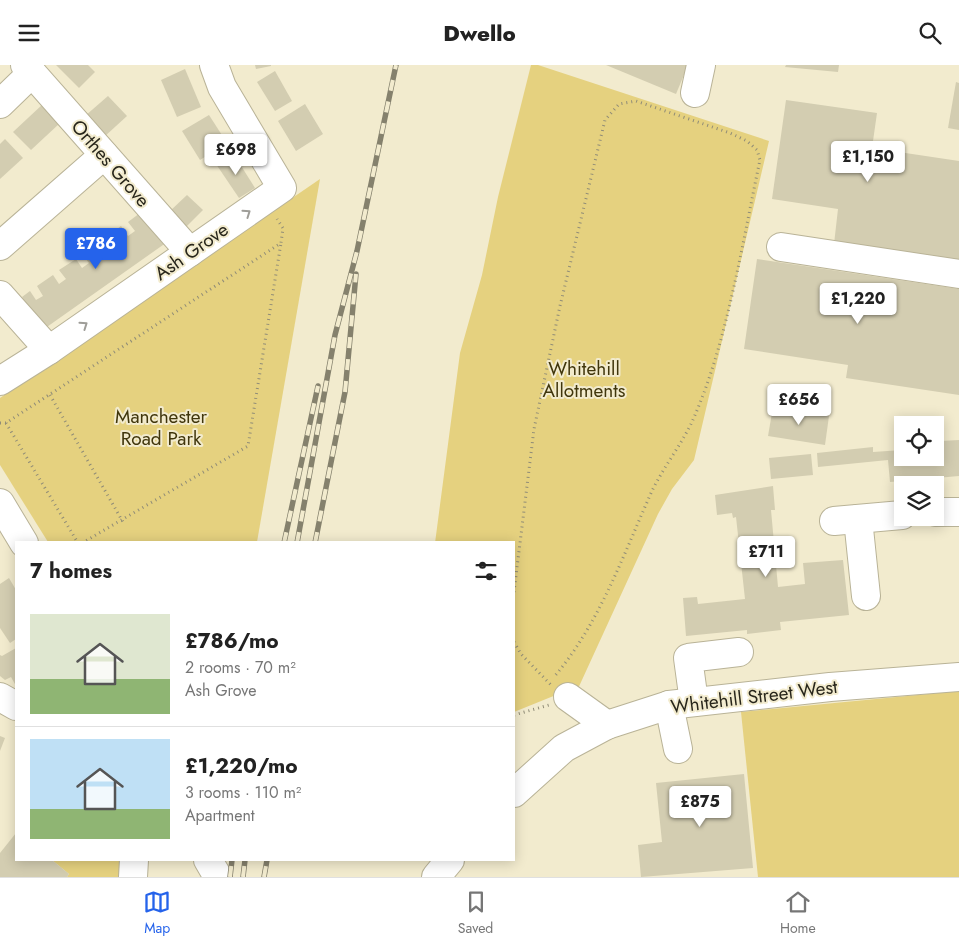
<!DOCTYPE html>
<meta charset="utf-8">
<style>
:root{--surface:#fff;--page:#f6f6f6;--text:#222;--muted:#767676;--line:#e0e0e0;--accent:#2563eb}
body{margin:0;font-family:Jost,sans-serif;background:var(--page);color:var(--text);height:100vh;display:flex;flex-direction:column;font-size:19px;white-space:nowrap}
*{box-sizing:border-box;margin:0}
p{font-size:16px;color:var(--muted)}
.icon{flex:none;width:28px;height:28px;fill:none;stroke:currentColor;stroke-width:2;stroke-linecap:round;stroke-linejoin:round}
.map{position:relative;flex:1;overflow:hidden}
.drawer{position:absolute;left:15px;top:476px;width:500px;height:320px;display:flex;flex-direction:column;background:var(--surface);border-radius:0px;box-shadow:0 2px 12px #0003}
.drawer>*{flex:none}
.tools{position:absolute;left:894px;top:351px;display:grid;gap:10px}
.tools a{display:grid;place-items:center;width:50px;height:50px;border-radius:0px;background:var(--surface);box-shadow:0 2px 12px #0003;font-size:25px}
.price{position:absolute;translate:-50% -42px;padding:0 11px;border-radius:5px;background:#fff;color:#222;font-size:16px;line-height:32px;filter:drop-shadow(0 1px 2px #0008)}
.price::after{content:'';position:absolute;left:50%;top:30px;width:15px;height:11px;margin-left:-8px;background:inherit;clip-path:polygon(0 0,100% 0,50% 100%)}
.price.selected{background:var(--accent);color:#fff}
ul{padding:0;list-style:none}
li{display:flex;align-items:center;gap:15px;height:125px;padding:0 15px}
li+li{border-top:1px solid var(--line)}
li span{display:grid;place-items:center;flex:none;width:140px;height:100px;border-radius:0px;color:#555}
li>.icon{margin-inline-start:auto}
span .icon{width:60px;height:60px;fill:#fffc;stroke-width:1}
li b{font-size:21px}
h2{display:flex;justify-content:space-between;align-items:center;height:60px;padding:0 15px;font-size:21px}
header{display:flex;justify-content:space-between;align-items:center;height:65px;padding:0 15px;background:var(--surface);font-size:22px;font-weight:800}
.menu{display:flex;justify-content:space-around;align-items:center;height:70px;border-top:1px solid var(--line);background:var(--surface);font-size:14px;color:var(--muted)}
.menu a{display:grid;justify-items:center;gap:2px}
.menu .selected{color:var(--accent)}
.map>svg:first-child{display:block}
.green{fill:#e5d17f}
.building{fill:#d3cdb1}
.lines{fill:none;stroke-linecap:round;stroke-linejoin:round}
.minor-casing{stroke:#b9b397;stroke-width:30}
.major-casing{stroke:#b9b397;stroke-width:30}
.path{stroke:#908c77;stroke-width:3;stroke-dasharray:1 4;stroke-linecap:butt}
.minor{stroke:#fff;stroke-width:28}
.major{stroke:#fff;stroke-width:28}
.rail-casing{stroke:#85816d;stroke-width:5.5}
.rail{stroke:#f2ebce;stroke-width:4;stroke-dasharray:11;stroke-linecap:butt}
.oneway{stroke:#9e9d98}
.labels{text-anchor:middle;stroke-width:4;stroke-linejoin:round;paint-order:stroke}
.street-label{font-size:19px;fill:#28261b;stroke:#f2ebce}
.park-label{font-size:19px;fill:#40360c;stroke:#f2ebce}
</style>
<header><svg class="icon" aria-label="menu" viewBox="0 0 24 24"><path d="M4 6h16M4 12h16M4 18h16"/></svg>Dwello<svg class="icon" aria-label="search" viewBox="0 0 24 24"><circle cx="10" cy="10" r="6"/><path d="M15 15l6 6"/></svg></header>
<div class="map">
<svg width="959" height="812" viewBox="0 0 959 812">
<rect width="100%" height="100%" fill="#f2ebce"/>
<!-- green -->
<g class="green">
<polygon points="531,0 538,0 769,76 694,395 672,424 658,449 576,628 556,630 514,647 514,478 435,478 460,288 482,210 498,132"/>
<polygon points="320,114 257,477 48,477 0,400 0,333"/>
<polygon points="959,626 959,812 758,812 741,647"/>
<polygon points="52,795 120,795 121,806 119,812 67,812 69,809"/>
</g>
<!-- building -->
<g class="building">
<polygon points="56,0 88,0 95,7 79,23"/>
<polygon points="255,0 271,0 271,1 256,4"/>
<polygon points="606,0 688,0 676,29"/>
<polygon points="786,0 839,0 838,7 785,2"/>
<polygon points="185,4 201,42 177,52 161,15"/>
<polygon points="275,6 292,36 275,46 257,17"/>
<polygon points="956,17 959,18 959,65 948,63"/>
<polygon points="108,31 127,51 104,72 85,51"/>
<polygon points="786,35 877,48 872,83 959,96 959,196 834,179 838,144 772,134"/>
<polygon points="43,39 60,58 31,85 13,67"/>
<polygon points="305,39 323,69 296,86 278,56"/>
<polygon points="209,50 227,78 200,95 182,66"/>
<polygon points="5,74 23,93 0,114 0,79"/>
<polygon points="233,88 255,123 239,133 216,99"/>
<polygon points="187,130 203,145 185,163 169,147"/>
<polygon points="144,145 170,175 44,264 22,232 30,226 36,235 43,231 37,221 53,210 59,219 66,214 59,205 76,194 82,203 89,198 82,189 99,177 105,187 112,182 105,173 121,161 128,171 135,166 128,157"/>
<polygon points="757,194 959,224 959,330 846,313 848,300 744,284"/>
<polygon points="773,342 829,351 825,380 768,371"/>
<polygon points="959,375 959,411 890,417 888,395 818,402 817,388 873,382 873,387 902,385 902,392 935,392 935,381 940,381 940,376"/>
<polygon points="811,389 813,410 771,414 769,393"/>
<polygon points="773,421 775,445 771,445 778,522 805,519 803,498 843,495 849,550 780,557 781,565 747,569 747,565 686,571 683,533 697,532 698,539 745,534 736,452 733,453 732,448 717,450 715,430"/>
<polygon points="9,513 16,525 16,574 10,578 0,563 0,519"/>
<polygon points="16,583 16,621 11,612 5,615 0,611 0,590 2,591"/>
<polygon points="0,671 5,673 0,686"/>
<polygon points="744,709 753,803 641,812 638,780 662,777 656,718"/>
<polygon points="16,768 16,795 52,795 69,809 67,812 0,812 0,788"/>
</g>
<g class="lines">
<!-- minor casing -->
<g class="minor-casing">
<g id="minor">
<polyline points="25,0 190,187"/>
<polyline points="695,28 701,0"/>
<polyline points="0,39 32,8"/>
<polyline points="0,181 104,90"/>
<polyline points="781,182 959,209"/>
<polyline points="0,230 49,285"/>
<polyline points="0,316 49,285 282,123 222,22 214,0"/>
<polyline points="935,447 959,447"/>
<polyline points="858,454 866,531"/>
<polyline points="834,456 902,450"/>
<polyline points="0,632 16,641"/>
<polyline points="568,632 607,660"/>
<polyline points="694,637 688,593 739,587"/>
<polyline points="669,640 678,684"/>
<polyline points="514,728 564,683 607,660 669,640 830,622 959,612"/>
<polyline points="133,812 134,795"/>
<polyline points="436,812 450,795"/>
</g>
</g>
<!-- major casing -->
<g class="major-casing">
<g id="major">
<polyline points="0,438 24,478"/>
<polyline points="208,795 218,812"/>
</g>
</g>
<!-- path -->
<g class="path">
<polyline points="50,330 123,457"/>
<polyline points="0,358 6,358 281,178 283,163 277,154"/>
<polyline points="6,358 78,478"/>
<polyline points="82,478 248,381 281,178"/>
<path d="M514,527L534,364L560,241L605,55L619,39L636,36L730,68L747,76L757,85L760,95C742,179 727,281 691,359C678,385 659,408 648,435C621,496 598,560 554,612"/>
<polyline points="514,577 521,589 551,620"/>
<polyline points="514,650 549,640"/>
</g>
<!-- minor -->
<use href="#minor" class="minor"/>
<!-- major -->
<use href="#major" class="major"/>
<!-- rail casing -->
<g class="rail-casing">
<g id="rail">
<polyline points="284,478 318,321"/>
<polyline points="297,478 335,270 357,186 396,0"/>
<polyline points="315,478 345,327 356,209"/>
<polyline points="230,812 232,795"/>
<polyline points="243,812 245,795"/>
<polyline points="264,812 267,795"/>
</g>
</g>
<!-- rail -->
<use href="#rail" class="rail"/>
</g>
<!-- one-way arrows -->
<defs><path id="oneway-chevron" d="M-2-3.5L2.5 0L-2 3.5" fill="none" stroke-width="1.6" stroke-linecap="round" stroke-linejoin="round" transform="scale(1.25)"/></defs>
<g class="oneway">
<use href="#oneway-chevron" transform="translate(247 148) rotate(-35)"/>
<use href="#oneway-chevron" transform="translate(84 260) rotate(-35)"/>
</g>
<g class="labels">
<!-- street labels -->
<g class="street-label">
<text transform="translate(111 98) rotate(49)" y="7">Orthes Grove</text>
<text transform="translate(191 186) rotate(-35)" y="7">Ash Grove</text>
<text transform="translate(754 631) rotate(-7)" y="7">Whitehill Street West</text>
</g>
<!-- park labels -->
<g class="park-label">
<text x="584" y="310">Whitehill<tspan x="584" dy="22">Allotments</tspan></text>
<text x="161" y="358">Manchester<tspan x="161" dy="22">Road Park</tspan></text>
</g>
</g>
</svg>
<div class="tools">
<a><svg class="icon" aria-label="locate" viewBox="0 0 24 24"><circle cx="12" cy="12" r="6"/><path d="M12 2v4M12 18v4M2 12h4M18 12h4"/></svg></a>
<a><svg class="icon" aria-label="layers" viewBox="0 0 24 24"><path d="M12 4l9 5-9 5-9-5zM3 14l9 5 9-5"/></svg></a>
</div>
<b class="price" style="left:236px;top:111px">£698</b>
<b class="price" style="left:868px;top:118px">£1,150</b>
<b class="price selected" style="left:96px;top:205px">£786</b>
<b class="price" style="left:858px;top:260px">£1,220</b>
<b class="price" style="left:799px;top:361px">£656</b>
<b class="price" style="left:766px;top:513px">£711</b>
<b class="price" style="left:700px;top:763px">£875</b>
<section class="drawer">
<h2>7 homes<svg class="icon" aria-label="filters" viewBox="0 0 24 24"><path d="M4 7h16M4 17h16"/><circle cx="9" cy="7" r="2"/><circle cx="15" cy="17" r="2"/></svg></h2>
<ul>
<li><span style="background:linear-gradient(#dfe7d0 65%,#8fb573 0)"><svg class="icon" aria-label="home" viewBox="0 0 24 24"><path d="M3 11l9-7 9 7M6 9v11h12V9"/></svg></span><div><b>£786/mo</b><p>2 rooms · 70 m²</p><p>Ash Grove</p></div></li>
<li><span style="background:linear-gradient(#bfe0f5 70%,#8fb573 0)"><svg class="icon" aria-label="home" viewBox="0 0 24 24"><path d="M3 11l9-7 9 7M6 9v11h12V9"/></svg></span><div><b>£1,220/mo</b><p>3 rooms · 110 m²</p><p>Apartment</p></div></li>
</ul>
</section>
</div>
<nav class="menu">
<a class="selected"><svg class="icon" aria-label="map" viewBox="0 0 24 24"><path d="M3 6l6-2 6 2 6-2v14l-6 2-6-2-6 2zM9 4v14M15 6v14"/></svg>Map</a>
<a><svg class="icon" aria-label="saved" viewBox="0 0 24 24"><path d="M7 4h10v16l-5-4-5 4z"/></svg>Saved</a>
<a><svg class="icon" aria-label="home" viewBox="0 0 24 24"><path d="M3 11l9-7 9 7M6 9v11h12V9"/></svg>Home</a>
</nav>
